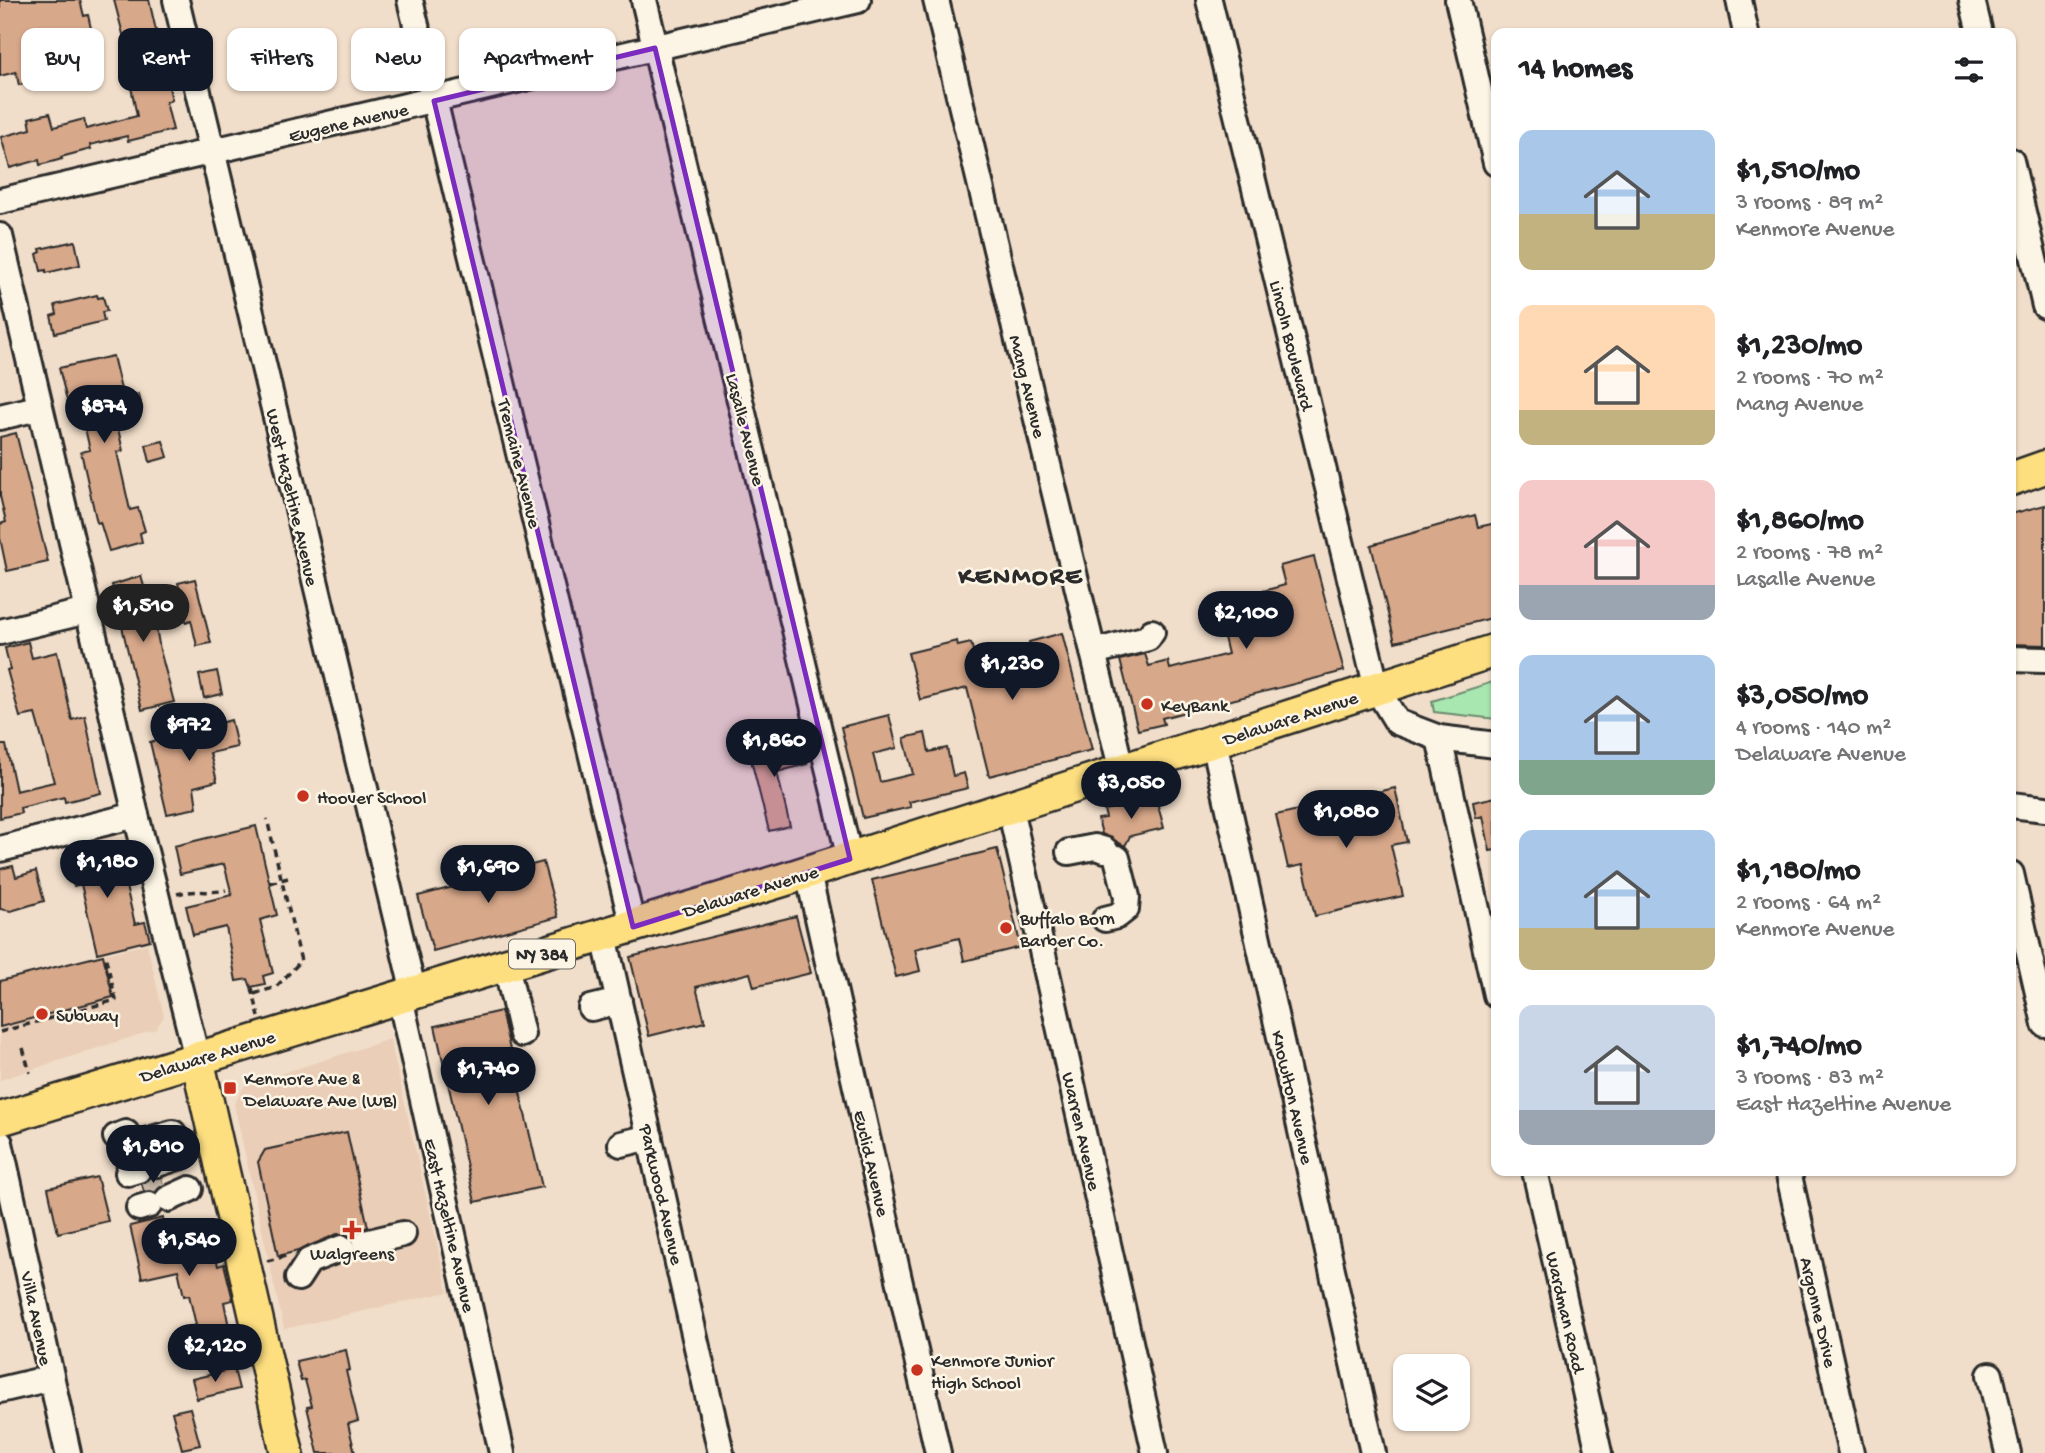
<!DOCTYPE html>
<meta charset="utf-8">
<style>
:root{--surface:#fff;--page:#f6f6f6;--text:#202124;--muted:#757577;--accent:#111827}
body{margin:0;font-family:"Gochi Hand",sans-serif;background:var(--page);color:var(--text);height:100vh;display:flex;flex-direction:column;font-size:26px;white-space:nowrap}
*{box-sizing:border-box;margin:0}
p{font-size:23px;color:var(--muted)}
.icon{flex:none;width:38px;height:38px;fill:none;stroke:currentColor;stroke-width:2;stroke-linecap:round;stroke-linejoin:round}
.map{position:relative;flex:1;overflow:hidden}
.details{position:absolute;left:1491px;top:28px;width:525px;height:1148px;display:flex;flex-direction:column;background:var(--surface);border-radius:14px;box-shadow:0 2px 5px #0004}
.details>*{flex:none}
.banner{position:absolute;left:21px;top:28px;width:665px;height:63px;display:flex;gap:14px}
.fabs{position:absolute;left:1393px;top:1354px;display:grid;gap:14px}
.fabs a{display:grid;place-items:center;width:77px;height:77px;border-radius:14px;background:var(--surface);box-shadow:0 2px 5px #0004;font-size:35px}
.price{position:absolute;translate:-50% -60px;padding:0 16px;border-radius:24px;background:var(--accent);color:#fff;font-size:23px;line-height:46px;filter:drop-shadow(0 2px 4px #0008)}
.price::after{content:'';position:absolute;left:50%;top:42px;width:21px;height:16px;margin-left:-10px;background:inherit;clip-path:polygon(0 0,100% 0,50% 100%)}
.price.selected{background:#222;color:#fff}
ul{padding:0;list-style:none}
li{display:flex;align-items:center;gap:21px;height:175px;padding:0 28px}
li span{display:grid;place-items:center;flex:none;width:196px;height:140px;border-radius:14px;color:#555}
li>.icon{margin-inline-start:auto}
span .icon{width:84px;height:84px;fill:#fffc;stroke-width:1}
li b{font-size:30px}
h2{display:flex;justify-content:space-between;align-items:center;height:84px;padding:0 28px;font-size:30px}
.pill{padding:0 24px;border-radius:14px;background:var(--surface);box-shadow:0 2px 5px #0004;font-size:24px;line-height:63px}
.pill.selected{background:var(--accent);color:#fff}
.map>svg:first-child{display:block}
.built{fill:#eaceb7}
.green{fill:#a8e8b0;stroke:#6a8a6e;stroke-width:2}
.building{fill:#d8a88a;stroke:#2b2b2b;stroke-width:2}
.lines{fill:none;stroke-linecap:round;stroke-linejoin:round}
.minor-tunnel{stroke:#c9baaa;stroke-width:24;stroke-dasharray:24 12;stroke-linecap:butt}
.minor-casing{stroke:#2b2b2b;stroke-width:30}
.major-casing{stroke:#2b2b2b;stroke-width:37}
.path{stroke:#2b2b2b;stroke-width:3.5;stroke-dasharray:7 5;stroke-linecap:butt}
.minor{stroke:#fcf5e5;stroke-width:24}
.major{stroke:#fedf80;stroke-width:32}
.marked{fill:#7b2cbf;fill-opacity:0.2;stroke:#7b2cbf;stroke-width:5;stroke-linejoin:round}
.poi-dot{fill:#c8321e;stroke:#fcf5e5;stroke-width:2.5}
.labels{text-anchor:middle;stroke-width:5;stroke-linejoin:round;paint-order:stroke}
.shield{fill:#fcf5e5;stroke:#6a6863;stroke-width:2}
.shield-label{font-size:18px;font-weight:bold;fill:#2b2b2b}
.street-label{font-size:19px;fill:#2b2b2b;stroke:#fcf5e5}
.poi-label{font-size:19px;fill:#2b2b2b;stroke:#fcf5e5;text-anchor:start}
.district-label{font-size:26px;font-weight:bold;letter-spacing:2px;fill:#2b2b2b;stroke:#fcf5e5}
</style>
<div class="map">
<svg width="2045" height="1453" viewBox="0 0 2045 1453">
<rect width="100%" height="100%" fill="#f1deca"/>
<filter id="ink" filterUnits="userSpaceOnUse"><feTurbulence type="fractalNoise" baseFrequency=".0143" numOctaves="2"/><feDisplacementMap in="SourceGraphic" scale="14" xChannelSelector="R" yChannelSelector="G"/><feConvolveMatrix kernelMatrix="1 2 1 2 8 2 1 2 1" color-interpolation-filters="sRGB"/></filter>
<g filter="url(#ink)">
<!-- built -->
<g class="built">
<polygon points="147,944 164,1016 156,1029 0,1080 0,980"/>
<polygon points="390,1039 448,1292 284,1329 234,1104 245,1085"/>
</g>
<!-- green -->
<polygon class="green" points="1496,681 1496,719 1434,712 1432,701"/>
<!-- building -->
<g class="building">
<polygon points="0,0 80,0 84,16 88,15 92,33 67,37 75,71 19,85 16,72 0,76"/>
<polygon points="114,0 149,0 172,100 166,102 173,130 128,141 127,136 90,145 91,149 61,157 62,159 40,165 39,160 10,168 1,137 31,129 29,118 50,113 54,127 84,119 86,129 137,116 125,58 129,57"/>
<polygon points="75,241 80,265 46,273 46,270 41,271 37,254 41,252 40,249"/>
<polygon points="97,295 98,298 103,297 107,311 102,312 104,321 55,333 51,316 57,314 55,305"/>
<polygon points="113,356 123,398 139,394 142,409 115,415 123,451 117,452 130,510 138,508 145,531 140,533 142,542 109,551 100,522 97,523 81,452 90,450 82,415 71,417 59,368"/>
<polygon points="16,433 48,562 7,571 0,538 0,524 6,522 0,496 0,437"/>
<polygon points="163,441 168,457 150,462 146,445"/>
<polygon points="2045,505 2045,645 2011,644 2011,514"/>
<polygon points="1475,515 1478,527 1496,523 1496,617 1395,642 1371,545"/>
<polygon points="1314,557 1344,671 1162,718 1164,724 1138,730 1120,660 1145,654 1149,666 1168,661 1170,669 1228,654 1216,604 1285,585 1280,566"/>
<polygon points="141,576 151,611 153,610 160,650 174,702 142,710 112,585"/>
<polygon points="195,579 211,643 197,646 191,620 186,622 178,583"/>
<polygon points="1062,633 1092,750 989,776 967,688 920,700 908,653 957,641 958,646 971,643 980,677 1035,664 1029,642"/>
<polygon points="28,642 32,658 57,652 72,720 85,716 101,793 65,802 64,797 20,808 21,813 0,818 0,745 6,745 16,791 54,782 35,714 20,717 7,670 10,669 5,648"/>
<polygon points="217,671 222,694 204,698 199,675"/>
<polygon points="889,715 897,748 873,754 880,782 913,774 904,738 925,733 929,752 947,748 953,776 964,773 968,788 909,802 911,807 863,818 841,727"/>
<polygon points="231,720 237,747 210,753 217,781 194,787 197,808 167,814 150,742"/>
<polygon points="773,742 775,752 802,745 807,764 777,772 790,826 769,831 748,748"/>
<polygon points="1395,788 1407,842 1391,845 1403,896 1315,916 1303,865 1288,868 1276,815"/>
<polygon points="1496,797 1496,850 1490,851 1483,816 1476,818 1473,802"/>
<polygon points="1156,798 1164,828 1130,836 1125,846 1102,834 1098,819 1106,818 1104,810"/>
<polygon points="256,826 277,915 260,920 273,973 263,976 265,984 251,987 248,979 236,981 226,927 193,935 186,906 232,895 224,864 180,874 174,846"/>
<polygon points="107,849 109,855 122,852 128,873 123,874 135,924 145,922 150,940 97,953 81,884 74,886 68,859"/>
<polygon points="997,849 1021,947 964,961 959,938 915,949 920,971 896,977 872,880"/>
<polygon points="543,862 558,917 433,951 418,896 465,884 462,874 491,866 493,875"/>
<polygon points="13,866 16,877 36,871 44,901 11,911 0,909 0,869"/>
<polygon points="796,916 811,973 754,987 750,973 696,987 705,1022 649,1036 630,957"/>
<polygon points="103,955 113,997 0,1027 0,981"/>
<polygon points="501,1011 542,1187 475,1202 435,1026"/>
<polygon points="347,1132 368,1227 355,1232 352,1237 337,1234 298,1251 278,1256 258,1162 265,1150"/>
<polygon points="97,1177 108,1221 58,1233 48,1188"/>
<polygon points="151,1177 161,1178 163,1185 155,1192 144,1191 142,1184"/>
<polygon points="163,1218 169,1245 211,1236 218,1266 224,1264 233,1300 224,1302 232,1342 194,1349 189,1327 196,1325 189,1295 184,1296 178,1270 142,1278 130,1226"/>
<polygon points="346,1350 350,1370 346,1371 358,1421 348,1424 355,1453 318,1453 307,1407 312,1406 305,1380 301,1381 296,1361"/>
<polygon points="234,1369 239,1389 197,1399 192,1379"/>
<polygon points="190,1408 200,1445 182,1449 172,1412"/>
</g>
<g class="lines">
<!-- minor-tunnel -->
<g class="minor-tunnel">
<polyline points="130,1146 149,1140"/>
<polyline points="144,1189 163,1183"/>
</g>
<!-- minor casing -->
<g class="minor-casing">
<g id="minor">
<polyline points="176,0 414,993"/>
<polyline points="410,0 633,927"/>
<polyline points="644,0 850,859"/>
<polyline points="936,0 1122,772"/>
<polyline points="1209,0 1377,689 1397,722 1439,738 1496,745"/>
<polyline points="1458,0 1496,163"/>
<polyline points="1739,0 1746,33"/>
<polyline points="1972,0 1980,33"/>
<polyline points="2011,161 2045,306"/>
<polyline points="0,201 858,0"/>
<polyline points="0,236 136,815 197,1058"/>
<polyline points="0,417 38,408"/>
<polyline points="0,632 87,611"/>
<polyline points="1093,652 1148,638 1152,632"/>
<polyline points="2011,659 2045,660"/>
<polyline points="1439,738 1496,995"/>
<polyline points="1214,742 1373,1453"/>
<polyline points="2011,805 2045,809"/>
<polyline points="1010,808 1155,1453"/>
<polyline points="0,849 136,815"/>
<polyline points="1069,852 1095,847 1105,850"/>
<polyline points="808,873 938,1453"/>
<polyline points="2011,874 2045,1024"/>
<polyline points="1105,919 1117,916 1126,909 1127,897 1117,858"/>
<polyline points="604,936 721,1453"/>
<polyline points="506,965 522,1034"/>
<polyline points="400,997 502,1453"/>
<polyline points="591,1008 619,1001"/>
<polyline points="116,1137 126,1133"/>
<polyline points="149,1140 173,1133"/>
<polyline points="0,1143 68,1453"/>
<polyline points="621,1144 650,1137"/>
<polyline points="157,1164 181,1156"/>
<polyline points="1535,1171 1599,1453"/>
<polyline points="1788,1171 1851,1453"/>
<polyline points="128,1173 138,1170"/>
<polyline points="168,1199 190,1189"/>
<polyline points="139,1208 149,1205"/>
<polyline points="365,1243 403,1234"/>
<polyline points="298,1278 309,1261 342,1248"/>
<polyline points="1990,1375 2008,1453"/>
<polyline points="0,1390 51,1378"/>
</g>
</g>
<!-- major casing -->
<g class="major-casing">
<g id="major">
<polyline points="2011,479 2045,467"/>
<polyline points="197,1058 287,1453"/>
<polyline points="0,1119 783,880 1496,650"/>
</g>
</g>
<!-- path -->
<g class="path">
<polyline points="65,853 70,874"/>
<polyline points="66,857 103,848"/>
<polyline points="270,883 288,878"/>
<path d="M177,894C195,889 209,894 226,890"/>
<polyline points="252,988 259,1017"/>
<polyline points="254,994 276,987 301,961 267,819"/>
<polyline points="0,1032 116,1000 105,955"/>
<polyline points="23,1048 30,1073"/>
<polyline points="267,1261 286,1256"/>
</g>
<!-- minor -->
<use href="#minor" class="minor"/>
<!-- major -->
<use href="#major" class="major"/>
</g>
</g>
<!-- marked area -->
<path class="marked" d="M655,48L850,859L633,927L434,101Z"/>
<!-- markers -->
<g class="poi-dot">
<circle cx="1147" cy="704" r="7"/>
<circle cx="303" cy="796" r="7"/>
<circle cx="1006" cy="928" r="7"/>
<circle cx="42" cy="1014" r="7"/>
<rect x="223" y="1081" width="14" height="14" rx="3.5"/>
<path d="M348.5 1219.5h7v7h7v7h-7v7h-7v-7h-7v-7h7z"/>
<circle cx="917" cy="1370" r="7"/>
</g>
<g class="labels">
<!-- shield labels -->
<rect class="shield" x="509" y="939.5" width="66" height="29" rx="5"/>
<g class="shield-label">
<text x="542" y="960">NY 384</text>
</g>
<!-- street labels -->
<g class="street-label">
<text transform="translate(348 121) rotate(-13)" y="7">Eugene Avenue</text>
<text transform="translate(1293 345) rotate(76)" y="7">Lincoln Boulevard</text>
<text transform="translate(1029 386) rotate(76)" y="7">Mang Avenue</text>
<text transform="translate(747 429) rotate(76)" y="7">Lasalle Avenue</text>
<text transform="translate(521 463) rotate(76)" y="7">Tremaine Avenue</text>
<text transform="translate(294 497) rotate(77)" y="7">West Hazeltine Avenue</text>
<text transform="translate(1290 717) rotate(-18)" y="7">Delaware Avenue</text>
<text transform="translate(750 890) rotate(-17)" y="7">Delaware Avenue</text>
<text transform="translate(207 1055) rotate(-17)" y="7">Delaware Avenue</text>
<text transform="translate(1294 1097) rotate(77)" y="7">Knowlton Avenue</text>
<text transform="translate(1083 1131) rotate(77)" y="7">Warren Avenue</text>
<text transform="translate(873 1163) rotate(77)" y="7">Euclid Avenue</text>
<text transform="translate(663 1194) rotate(77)" y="7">Parkwood Avenue</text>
<text transform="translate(451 1225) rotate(77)" y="7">East Hazeltine Avenue</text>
<text transform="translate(1567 1312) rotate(77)" y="7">Wardman Road</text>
<text transform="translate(1820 1312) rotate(77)" y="7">Argonne Drive</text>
<text transform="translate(38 1318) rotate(78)" y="7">Villa Avenue</text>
</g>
<!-- poi labels -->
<g class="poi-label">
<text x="1161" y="711">KeyBank</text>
<text x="317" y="803">Hoover School</text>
<text x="1020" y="924">Buffalo Born<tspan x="1020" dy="22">Barber Co.</tspan></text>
<text x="56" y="1021">Subway</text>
<text x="244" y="1084">Kenmore Ave &amp;<tspan x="244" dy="22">Delaware Ave (WB)</tspan></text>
<text x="352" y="1259" text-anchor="middle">Walgreens</text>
<text x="931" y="1366">Kenmore Junior<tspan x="931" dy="22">High School</tspan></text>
</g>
<!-- district labels -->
<g class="district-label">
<text x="1021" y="583">KENMORE</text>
</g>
</g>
</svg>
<div class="fabs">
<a><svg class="icon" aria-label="layers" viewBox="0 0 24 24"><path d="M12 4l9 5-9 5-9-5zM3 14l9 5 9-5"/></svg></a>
</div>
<b class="price" style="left:104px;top:445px">$874</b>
<b class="price selected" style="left:143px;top:644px">$1,510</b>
<b class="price" style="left:1246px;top:651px">$2,100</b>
<b class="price" style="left:1012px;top:702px">$1,230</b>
<b class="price" style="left:189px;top:763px">$972</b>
<b class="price" style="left:774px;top:779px">$1,860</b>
<b class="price" style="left:1131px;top:821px">$3,050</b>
<b class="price" style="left:1346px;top:850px">$1,080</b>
<b class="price" style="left:107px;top:900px">$1,180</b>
<b class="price" style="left:488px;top:905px">$1,690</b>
<b class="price" style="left:488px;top:1107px">$1,740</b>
<b class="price" style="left:153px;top:1185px">$1,810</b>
<b class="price" style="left:189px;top:1278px">$1,540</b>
<b class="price" style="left:215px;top:1384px">$2,120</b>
<div class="banner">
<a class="pill">Buy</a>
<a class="pill selected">Rent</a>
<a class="pill">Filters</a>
<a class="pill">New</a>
<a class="pill">Apartment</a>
</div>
<section class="details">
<h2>14 homes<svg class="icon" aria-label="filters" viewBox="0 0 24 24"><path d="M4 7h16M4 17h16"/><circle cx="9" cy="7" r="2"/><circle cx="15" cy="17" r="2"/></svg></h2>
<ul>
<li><span style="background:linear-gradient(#a9c7e8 60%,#c2b280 0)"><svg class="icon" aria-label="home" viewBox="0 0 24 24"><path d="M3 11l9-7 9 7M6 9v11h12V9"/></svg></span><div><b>$1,510/mo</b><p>3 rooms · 89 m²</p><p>Kenmore Avenue</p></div></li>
<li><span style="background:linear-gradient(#ffd9b3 75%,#c2b280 0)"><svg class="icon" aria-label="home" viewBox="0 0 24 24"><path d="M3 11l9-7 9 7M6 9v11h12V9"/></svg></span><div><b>$1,230/mo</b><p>2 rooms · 70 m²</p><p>Mang Avenue</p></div></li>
<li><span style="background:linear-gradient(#f6c9c9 75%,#9aa5b1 0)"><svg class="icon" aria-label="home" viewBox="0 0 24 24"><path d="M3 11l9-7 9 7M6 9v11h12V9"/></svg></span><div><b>$1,860/mo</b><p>2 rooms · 78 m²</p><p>Lasalle Avenue</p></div></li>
<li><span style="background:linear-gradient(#a9c7e8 75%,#7fa58c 0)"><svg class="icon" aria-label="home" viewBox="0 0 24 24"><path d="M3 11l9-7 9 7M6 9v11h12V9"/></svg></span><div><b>$3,050/mo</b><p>4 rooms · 140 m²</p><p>Delaware Avenue</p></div></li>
<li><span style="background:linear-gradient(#a9c7e8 70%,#c2b280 0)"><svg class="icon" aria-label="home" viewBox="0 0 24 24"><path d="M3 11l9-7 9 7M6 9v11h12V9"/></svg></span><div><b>$1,180/mo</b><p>2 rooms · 64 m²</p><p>Kenmore Avenue</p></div></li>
<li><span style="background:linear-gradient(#c9d6e8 75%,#9aa5b1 0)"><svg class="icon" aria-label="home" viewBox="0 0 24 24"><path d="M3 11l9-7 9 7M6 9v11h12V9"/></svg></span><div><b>$1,740/mo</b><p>3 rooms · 83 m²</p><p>East Hazeltine Avenue</p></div></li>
</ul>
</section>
</div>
